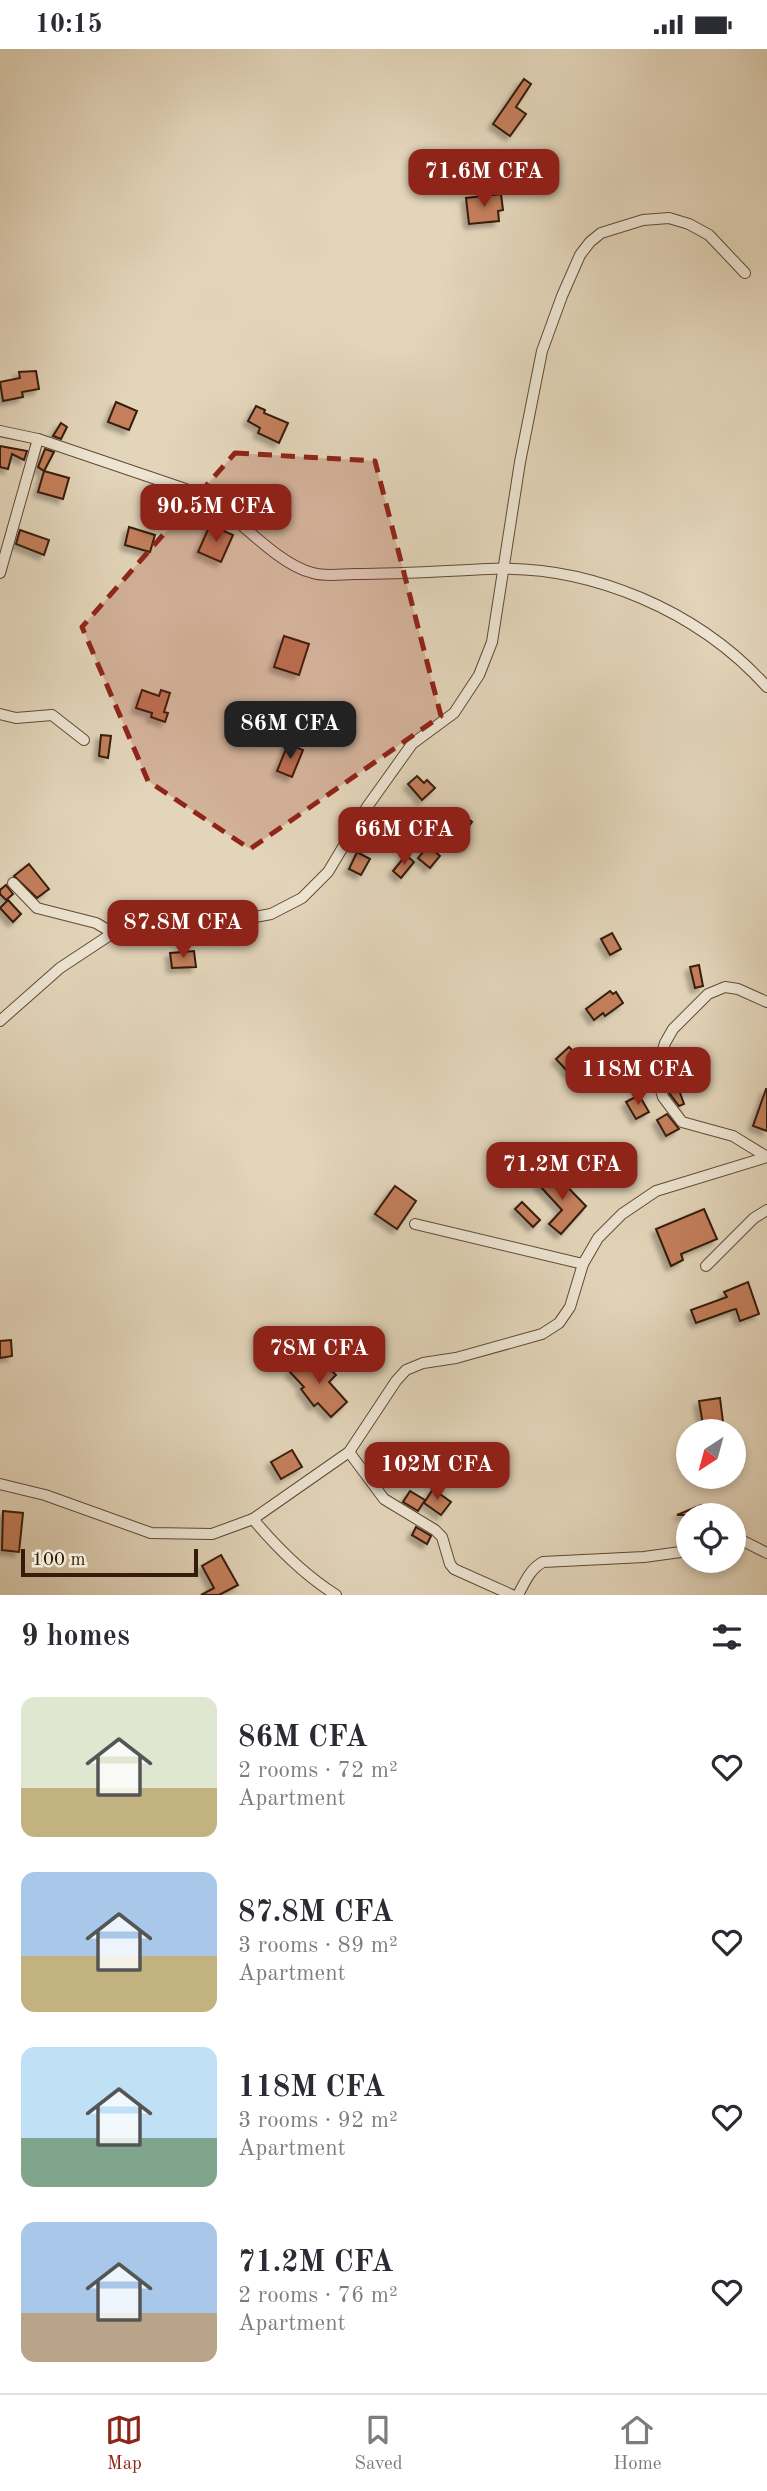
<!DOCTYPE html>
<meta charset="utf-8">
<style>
:root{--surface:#fff;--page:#f7f7f7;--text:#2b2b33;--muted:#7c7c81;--line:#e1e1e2;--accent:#8f2418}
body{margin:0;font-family:"Old Standard TT",serif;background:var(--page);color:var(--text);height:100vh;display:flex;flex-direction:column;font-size:26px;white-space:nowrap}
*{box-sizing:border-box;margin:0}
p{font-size:23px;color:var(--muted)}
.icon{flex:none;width:38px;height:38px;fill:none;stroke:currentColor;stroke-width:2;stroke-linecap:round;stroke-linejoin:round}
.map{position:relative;height:1546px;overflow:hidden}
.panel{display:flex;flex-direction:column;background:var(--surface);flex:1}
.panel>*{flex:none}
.needle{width:46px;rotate:216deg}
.tools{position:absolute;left:676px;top:1370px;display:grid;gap:14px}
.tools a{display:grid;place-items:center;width:70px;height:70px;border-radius:50%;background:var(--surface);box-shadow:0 4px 10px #0003;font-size:35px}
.scale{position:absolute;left:21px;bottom:18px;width:177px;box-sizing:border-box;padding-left:7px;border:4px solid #351c09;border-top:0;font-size:19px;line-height:24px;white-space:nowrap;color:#351c09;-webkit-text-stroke:5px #ede4d2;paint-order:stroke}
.price{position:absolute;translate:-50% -60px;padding:0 16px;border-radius:14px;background:var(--accent);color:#fff;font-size:23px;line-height:46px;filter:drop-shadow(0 2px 4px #0008)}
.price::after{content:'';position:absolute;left:50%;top:42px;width:21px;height:16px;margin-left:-10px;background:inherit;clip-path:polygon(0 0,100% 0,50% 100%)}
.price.current{background:#222;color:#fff}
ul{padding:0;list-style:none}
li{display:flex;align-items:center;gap:21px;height:175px;padding:0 21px}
li span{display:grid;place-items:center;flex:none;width:196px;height:140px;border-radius:14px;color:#555}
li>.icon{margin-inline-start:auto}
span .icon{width:84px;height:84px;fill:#fffc;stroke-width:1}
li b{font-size:30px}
h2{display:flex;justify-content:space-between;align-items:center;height:84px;padding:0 21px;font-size:30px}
.status{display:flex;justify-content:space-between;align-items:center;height:49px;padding:0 35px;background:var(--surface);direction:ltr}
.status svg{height:19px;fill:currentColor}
.tab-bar{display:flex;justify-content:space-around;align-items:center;height:98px;border-top:2px solid var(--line);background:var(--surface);font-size:19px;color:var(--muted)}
.tab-bar a{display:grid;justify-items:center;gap:4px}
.tab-bar .current{color:var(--accent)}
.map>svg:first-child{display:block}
.building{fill:#c47f5b;stroke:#351c09;stroke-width:2;filter:url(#shadow)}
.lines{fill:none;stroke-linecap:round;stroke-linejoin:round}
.street-casing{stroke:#604a35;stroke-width:12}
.street{stroke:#ede4d2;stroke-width:10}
.marked{fill:#8f2418;fill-opacity:0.2;stroke:#8f2418;stroke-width:5;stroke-dasharray:14 9;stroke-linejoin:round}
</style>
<div class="status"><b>10:15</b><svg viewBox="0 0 49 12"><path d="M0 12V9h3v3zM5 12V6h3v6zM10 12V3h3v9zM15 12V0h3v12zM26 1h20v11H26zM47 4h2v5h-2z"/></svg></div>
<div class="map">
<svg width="767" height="1546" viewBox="0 0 767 1546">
<defs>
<filter id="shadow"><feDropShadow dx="-4.5" dy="4.5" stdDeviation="2" flood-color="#0004"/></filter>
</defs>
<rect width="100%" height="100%" fill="#e3d5ba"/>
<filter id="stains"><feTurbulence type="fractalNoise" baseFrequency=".00286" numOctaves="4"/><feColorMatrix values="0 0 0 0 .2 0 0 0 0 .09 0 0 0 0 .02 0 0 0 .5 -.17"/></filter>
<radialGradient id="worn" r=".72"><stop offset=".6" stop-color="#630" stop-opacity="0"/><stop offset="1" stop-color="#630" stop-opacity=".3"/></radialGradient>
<!-- building -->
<g class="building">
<polygon points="524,30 531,35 516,58 526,65 510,87 493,75"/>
<polygon points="501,145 503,161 498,162 499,172 469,175 466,149"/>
<polygon points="36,322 39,340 22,343 23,348 3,352 0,333 20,329 19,323"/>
<polygon points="116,353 137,362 129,381 108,373"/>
<polygon points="256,357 265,361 264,364 288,374 279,394 258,384 260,379 248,372"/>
<polygon points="61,374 67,378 61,390 53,387"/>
<polygon points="0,397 27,402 24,411 12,405 8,420 0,418"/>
<polygon points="45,400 54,403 44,422 38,418"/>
<polygon points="44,422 69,429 63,450 38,443"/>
<polygon points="210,476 233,486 221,513 198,503"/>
<polygon points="129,478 155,486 150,503 125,496"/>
<polygon points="20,481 49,491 44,506 16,495"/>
<polygon points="284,587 309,595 299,626 274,618"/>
<polygon points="142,641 159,647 161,641 170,644 164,663 168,664 165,673 151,668 152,664 136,659"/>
<polygon points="101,686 111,687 108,709 99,707"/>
<polygon points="288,695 303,701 292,728 277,722"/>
<polygon points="417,727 424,734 427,731 435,739 422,751 408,735"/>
<polygon points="457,760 472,773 466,781 450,769"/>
<polygon points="428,797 440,807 430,819 418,809"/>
<polygon points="357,803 370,810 361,826 349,820"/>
<polygon points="406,806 414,813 401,829 393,822"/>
<polygon points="29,815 49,840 37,849 14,827"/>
<polygon points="6,836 13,845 6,851 0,845 0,841"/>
<polygon points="8,851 21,865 13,873 0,859"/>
<polygon points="612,884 621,900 610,906 601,890"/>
<polygon points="194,902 196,918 172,919 170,904"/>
<polygon points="699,916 703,937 695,939 690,918"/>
<polygon points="610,942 613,945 616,943 623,954 605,967 603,964 594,971 586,960"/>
<polygon points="569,998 584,1013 570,1025 556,1010"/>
<polygon points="674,1027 684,1055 679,1057 670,1045 668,1037 668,1029"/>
<polygon points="766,1040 767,1040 767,1082 753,1077"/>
<polygon points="639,1046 649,1063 636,1070 626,1053"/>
<polygon points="667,1065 679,1080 666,1087 657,1071"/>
<polygon points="553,1123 586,1157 561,1185 549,1175 562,1161 539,1136"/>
<polygon points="395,1137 416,1152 397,1180 375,1165"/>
<polygon points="522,1153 540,1171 533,1178 515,1160"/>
<polygon points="704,1160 717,1190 681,1205 683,1211 671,1217 656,1180"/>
<polygon points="748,1233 759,1265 740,1272 736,1260 732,1261 696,1274 691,1261 727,1248 724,1243"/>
<polygon points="11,1291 12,1307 0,1309 0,1292"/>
<polygon points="310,1306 322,1320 326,1316 336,1326 329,1333 347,1353 331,1368 318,1354 314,1357 301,1340 304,1338 290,1323"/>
<polygon points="720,1349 723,1373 703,1376 699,1352"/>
<polygon points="292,1401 302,1418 281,1430 271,1413"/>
<polygon points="433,1440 451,1453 441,1466 424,1454"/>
<polygon points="410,1442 425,1451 418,1462 403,1453"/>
<polygon points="701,1456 705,1466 677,1466"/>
<polygon points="3,1462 23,1464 19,1503 2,1501"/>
<polygon points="416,1478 431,1487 427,1495 412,1486"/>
<polygon points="221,1506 238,1536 219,1546 201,1546 214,1539 202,1517"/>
</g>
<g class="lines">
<!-- street casing -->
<g class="street-casing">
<g id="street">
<path d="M0,382L38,390L206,447C237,468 278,516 313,524C326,528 342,525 355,525C400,525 443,522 488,520C590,515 699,562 767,638"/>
<polyline points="0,524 38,390"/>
<polyline points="0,665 16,669 52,666 84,691"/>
<polyline points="13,834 37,859 96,874 113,884"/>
<polyline points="767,953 738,940 725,938 708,945 673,980 665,994 662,1004 660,1038 663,1048 682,1073 733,1087 767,1108"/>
<polyline points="0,972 60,919 113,884 141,877 227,872 255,868 271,865 302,849 328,823 367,758 412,695 454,664 479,626 492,593 520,413 542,302 562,247 580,206 590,193 601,184 643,171 669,169 689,175 709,186 745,224"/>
<polyline points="415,1175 583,1215"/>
<polyline points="706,1217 754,1169 767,1161"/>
<polyline points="349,1403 384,1450 435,1481 442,1488 450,1515 454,1520 512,1546"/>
<polyline points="0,1435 45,1446 151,1484 212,1485 253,1470 349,1403 396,1332 406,1321 423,1314 456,1309 542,1285 559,1274 570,1258 583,1215 598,1189 622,1165 656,1142 767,1108"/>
<path d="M253,1470C278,1500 303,1525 336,1546"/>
<polyline points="733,1493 741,1491 767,1504"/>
<path d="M518,1546C525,1533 530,1520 543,1513L644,1508L688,1502"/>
</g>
</g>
<!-- street -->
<use href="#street" class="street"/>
</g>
<!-- marked area -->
<path class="marked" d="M235,404L375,412L441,667L250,800L148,732L82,578Z"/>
<rect width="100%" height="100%" filter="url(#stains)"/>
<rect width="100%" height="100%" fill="url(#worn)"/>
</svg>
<div class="tools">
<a><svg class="needle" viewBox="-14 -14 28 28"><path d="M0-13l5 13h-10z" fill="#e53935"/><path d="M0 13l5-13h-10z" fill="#7c7c81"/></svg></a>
<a><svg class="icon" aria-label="locate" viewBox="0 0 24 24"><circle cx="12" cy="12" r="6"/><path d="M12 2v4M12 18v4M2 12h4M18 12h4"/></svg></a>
</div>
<div class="scale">100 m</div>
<b class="price" style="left:484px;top:160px">71.6M CFA</b>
<b class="price" style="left:216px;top:495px">90.5M CFA</b>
<b class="price current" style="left:290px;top:712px">86M CFA</b>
<b class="price" style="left:404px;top:818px">66M CFA</b>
<b class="price" style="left:183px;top:911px">87.8M CFA</b>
<b class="price" style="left:638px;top:1058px">118M CFA</b>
<b class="price" style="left:562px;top:1153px">71.2M CFA</b>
<b class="price" style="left:319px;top:1337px">78M CFA</b>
<b class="price" style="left:437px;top:1453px">102M CFA</b>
</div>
<section class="panel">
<h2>9 homes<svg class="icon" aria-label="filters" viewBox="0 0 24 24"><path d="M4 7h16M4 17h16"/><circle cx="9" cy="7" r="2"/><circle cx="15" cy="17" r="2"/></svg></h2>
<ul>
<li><span style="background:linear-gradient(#dfe7d0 65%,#c2b280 0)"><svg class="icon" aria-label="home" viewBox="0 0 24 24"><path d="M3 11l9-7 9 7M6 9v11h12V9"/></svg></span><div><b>86M CFA</b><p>2 rooms · 72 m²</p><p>Apartment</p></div><svg class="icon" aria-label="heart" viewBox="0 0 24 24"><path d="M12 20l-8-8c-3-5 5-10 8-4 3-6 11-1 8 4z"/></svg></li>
<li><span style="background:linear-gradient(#a9c7e8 60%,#c2b280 0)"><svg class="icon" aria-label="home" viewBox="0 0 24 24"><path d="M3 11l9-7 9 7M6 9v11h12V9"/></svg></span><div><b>87.8M CFA</b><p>3 rooms · 89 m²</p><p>Apartment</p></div><svg class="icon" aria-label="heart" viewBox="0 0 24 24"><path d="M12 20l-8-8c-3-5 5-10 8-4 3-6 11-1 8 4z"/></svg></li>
<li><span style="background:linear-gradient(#bfe0f5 65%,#7fa58c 0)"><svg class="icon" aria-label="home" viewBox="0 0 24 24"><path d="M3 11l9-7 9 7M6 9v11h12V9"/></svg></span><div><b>118M CFA</b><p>3 rooms · 92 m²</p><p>Apartment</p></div><svg class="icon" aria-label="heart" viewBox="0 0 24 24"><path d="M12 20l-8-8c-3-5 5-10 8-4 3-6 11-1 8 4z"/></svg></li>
<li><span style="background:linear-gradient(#a9c7e8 65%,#b9a48a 0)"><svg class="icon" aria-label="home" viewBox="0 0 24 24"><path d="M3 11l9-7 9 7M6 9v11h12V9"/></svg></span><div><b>71.2M CFA</b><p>2 rooms · 76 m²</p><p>Apartment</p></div><svg class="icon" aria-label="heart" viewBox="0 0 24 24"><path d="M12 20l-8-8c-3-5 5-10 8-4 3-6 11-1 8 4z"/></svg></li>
</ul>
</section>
<nav class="tab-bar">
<a class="current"><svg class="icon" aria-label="map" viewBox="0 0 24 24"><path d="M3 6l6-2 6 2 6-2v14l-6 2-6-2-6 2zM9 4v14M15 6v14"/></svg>Map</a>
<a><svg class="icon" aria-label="saved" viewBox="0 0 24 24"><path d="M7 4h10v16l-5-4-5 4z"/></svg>Saved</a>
<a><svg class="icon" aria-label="home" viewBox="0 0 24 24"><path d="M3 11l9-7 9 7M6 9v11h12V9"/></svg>Home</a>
</nav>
